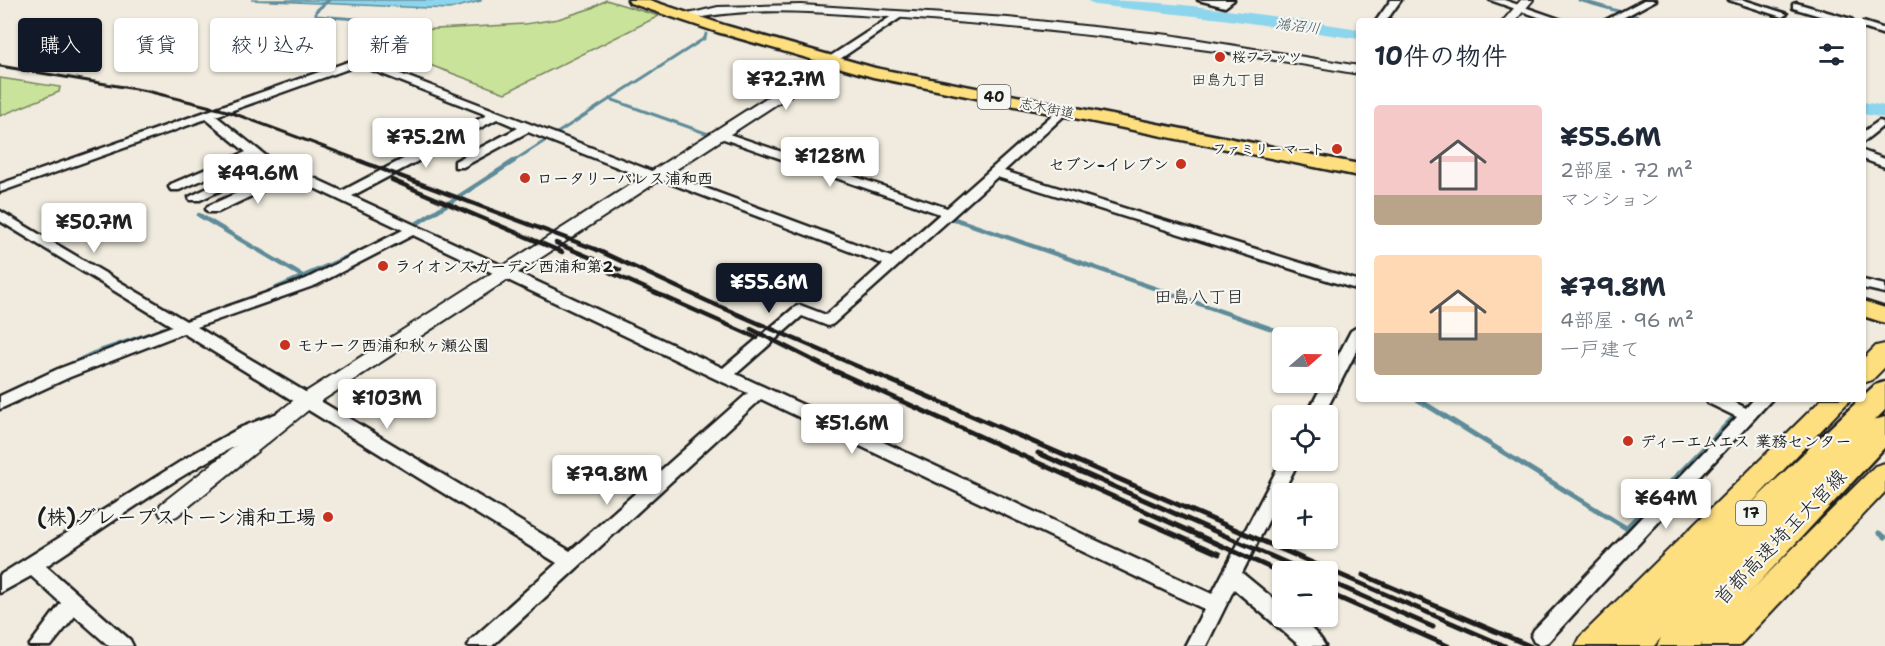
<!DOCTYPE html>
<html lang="ja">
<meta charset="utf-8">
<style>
:root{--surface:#fff;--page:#f6f6f7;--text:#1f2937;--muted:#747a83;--accent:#111827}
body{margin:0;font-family:"Shantell Sans","Klee One",sans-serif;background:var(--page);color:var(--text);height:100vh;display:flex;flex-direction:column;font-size:22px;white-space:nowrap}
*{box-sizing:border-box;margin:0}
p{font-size:20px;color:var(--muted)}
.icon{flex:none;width:33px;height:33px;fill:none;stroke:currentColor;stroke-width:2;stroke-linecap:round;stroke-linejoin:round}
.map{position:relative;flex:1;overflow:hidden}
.side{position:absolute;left:1356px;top:18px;width:510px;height:384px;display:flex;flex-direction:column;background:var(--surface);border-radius:6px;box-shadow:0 2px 4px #0004}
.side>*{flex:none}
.banner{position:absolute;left:18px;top:18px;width:570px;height:54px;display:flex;gap:12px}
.needle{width:39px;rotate:70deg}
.buttons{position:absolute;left:1272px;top:327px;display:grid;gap:12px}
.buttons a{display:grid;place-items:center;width:66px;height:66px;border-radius:6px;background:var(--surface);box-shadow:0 2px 4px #0004;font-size:30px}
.price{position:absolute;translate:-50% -51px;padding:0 14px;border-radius:6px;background:#fff;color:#222;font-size:20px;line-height:39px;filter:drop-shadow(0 2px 3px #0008)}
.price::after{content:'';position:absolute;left:50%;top:36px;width:18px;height:14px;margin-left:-9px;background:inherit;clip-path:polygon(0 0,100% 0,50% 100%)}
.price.current{background:var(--accent);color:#fff}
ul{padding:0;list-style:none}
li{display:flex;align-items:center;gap:18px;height:150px;padding:0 18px}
li span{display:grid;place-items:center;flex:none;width:168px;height:120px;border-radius:6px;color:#555}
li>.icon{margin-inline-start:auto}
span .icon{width:72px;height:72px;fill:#fffc;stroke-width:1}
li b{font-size:26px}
h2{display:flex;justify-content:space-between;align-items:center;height:72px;padding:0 18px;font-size:26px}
.tag{padding:0 21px;border-radius:6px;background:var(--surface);box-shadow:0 2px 4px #0004;font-size:21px;line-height:54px}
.tag.current{background:var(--accent);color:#fff}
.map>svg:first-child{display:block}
.green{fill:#c9e39a;stroke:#72805b;stroke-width:1.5}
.water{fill:#8cd5ed;stroke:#5f8b99;stroke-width:1.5}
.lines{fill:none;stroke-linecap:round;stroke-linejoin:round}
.stream-far2{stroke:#5f8b99;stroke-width:3}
.stream-far1{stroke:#5f8b99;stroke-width:4.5}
.stream{stroke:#5f8b99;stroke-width:5}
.river{fill:#8cd5ed;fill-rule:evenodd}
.minor-casing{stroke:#1c1c1c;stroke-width:5}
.tertiary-casing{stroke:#1c1c1c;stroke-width:4}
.primary-casing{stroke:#1c1c1c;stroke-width:5}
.trunk-casing{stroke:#1c1c1c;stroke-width:4}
.motorway-casing{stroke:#1c1c1c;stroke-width:5}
.minor{fill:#f6f6f2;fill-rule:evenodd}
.tertiary{fill:#f6f6f2;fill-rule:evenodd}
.primary{fill:#fddf80;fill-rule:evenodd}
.trunk{fill:#fddf80;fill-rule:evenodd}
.motorway{fill:#fddf80;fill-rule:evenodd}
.rail-far2{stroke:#1c1c1c;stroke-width:3}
.rail-far1{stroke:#1c1c1c;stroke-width:4.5}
.rail{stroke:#1c1c1c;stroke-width:5}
.poi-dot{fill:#c8321e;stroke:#f6f6f2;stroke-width:2}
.labels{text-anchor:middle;stroke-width:4.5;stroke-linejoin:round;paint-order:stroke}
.far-poi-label{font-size:14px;font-weight:bold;fill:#1c1c1c;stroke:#f6f6f2;text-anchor:start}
.far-street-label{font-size:14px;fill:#1c1c1c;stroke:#f6f6f2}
.far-water-label{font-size:15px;font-style:italic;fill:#3e545b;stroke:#f6f6f2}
.far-neighbourhood-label{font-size:15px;fill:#1c1c1c;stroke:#f6f6f2}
.shield{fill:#f6f6f2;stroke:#5d5d5c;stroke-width:1.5}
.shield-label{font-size:15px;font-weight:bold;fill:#1c1c1c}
.poi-label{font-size:16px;font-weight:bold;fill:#1c1c1c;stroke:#f6f6f2;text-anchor:start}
.neighbourhood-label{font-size:18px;fill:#1c1c1c;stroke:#f6f6f2}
.near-poi-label{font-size:20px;font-weight:bold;fill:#1c1c1c;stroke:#f6f6f2;text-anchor:end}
.near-street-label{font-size:20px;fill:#1c1c1c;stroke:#f6f6f2}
</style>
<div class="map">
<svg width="1885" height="646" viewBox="0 0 1885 646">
<rect width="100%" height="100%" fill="#f0ebde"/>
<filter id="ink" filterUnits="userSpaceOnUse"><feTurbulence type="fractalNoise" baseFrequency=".0167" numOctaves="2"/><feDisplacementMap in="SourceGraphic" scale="12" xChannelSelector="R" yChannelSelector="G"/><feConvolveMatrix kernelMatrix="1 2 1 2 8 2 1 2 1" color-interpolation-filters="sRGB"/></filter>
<g filter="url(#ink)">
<!-- green -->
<g class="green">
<polygon points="606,0 659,16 505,93 376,45 401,31 525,24 558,19 592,8"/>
<polygon points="0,78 60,87 59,92 0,116"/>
</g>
<!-- water -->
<polygon class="water" points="251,0 481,0 481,1 449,9"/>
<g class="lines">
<!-- stream-far2 -->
<g class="stream-far2">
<polyline points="329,0 316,11 316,16 358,19"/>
<polyline points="1579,0 1653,21"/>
<polyline points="610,99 714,136"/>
<polyline points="745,146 792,162"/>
<polyline points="512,162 705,38 706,34"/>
</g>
<!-- stream-far1 -->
<g class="stream-far1">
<polyline points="787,161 1298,338"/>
<polyline points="199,215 304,277"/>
<polyline points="410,228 514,161"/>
<polyline points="1328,348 1359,363"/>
<polyline points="65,367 94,353 263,294 370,247"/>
</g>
<!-- stream -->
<g class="stream">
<polyline points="1417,399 1626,528 1733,418"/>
<polyline points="1879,533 1885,537"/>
</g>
<!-- river -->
<g class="river">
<path d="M1087,0C1179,0 1269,16 1359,29V39L1222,19L1095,5Z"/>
<polygon points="1863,102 1885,106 1885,118 1863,114"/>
</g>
<!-- minor casing -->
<g class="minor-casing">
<g id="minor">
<polygon points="1198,0 1234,0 1225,7"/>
<polygon points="1391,0 1401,0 1386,21 1376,21"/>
<polygon points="1490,0 1504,0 1565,21 1550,21"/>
<polygon points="1644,0 1656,0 1617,21 1604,21"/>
<polygon points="1729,0 1744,0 1787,14 1782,17"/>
<polygon points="1796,3 1851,19 1853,21 1837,21 1793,8 1793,4"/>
<polygon points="895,14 903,16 834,63 826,63 826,59"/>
<polygon points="1863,22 1885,29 1885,35 1863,28"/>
<path d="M359,58L654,172H662L891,257L940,214L718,137V133H726L947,208L1059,109H1067V113L1004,171L1359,281V290L997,177L833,324L828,326L802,316L736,374L1212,594L1282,460H1299L1242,573L1282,606V616C1298,616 1318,631 1325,646H1300L1234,589L1206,646H1185L1204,609L761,399L492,646H468L471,640L557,563L183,333L70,377L0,409V396L58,369L172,326L0,221V211L186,321L306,279L403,230L291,177L218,212H208L206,209L208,206L281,173L270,167L200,200H190L189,197L260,163L253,158L179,190H171L169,187L171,184L246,152L206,119L0,192V184ZM359,65L487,115L342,191L266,156L216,116ZM497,119L518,128L455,161V167H463L528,132L650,180L659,179L883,264L826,315L800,305L795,307L723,368L352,196ZM413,235L718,380L748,393L570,551L197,327L316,285Z"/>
<polygon points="1879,121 1883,122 1883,126 1863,142 1863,132"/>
<polygon points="1863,151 1885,159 1885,167 1863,159"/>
<polygon points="1863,280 1885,285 1885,293 1863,288"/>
<polygon points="1359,326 1359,346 1323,416 1306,416 1324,382 1328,382 1328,375 1351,331"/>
<polygon points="1706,399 1728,399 1746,408 1754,399 1772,399 1548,642 1541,645 1534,642 1531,636 1534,630 1737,417 1708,403"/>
<path d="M278,413L284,415L286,419L284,423C201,457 121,517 46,566L130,640L133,646H109L75,616L51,646H29L61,603L31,576L0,593V575L191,455L242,427Z"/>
</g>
</g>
<!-- tertiary casing -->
<g class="tertiary-casing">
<g id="tertiary">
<polygon points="1521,0 1533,0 1515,21 1503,21"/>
<path d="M801,5L1008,18L1169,35L1359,66V74C1208,47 1057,29 905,18C833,14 758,4 688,20L682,17L684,15L718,7Z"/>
<polygon points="830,57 836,61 824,73 312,407 177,516 169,519 161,516 158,510 161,504 298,397"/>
</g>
</g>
<!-- primary casing -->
<g class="primary-casing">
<g id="primary">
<polygon points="628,0 649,0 727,26 875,68 1359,164 1359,176 873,77 717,32 630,3"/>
<polygon points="1863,301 1885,308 1885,323 1863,316"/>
</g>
</g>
<!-- trunk casing -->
<g class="trunk-casing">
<g id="trunk">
<polygon points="1885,344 1885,367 1872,380 1863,383 1863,359 1876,346"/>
<polygon points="1822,399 1851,399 1615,646 1576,646 1581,636"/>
<polygon points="1885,463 1885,492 1739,646 1701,646 1706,636 1875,466"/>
</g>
</g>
<!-- motorway casing -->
<g class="motorway-casing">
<polygon id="motorway" points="1885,382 1885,410 1875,420 1885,417 1885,447 1700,646 1657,646 1661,638 1654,646 1610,646 1616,634 1860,399 1863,399 1863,396 1875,385"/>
</g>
<!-- minor -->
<use href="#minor" class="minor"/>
<!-- tertiary -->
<use href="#tertiary" class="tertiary"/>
<!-- primary -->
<use href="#primary" class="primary"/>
<!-- trunk -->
<use href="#trunk" class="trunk"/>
<!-- motorway -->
<use href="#motorway" class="motorway"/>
<!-- rail-far2 -->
<polyline class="rail-far2" points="0,66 147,91 227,111 364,162"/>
<!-- rail-far1 -->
<g class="rail-far1">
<polyline points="360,161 595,249 707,301 873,373"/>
<polyline points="392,180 562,252"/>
<polyline points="556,243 620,270"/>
<polyline points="609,272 757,338"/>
<polyline points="751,329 838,373"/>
</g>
<!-- rail -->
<g class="rail">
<polyline points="835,371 1282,573"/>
<polyline points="869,371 1505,646"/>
<polyline points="1038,453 1307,572"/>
<polyline points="1142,520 1219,554"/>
<polyline points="1363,575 1530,646"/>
<polyline points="1328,581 1433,627"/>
<polyline points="1328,593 1448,646"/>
</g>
</g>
</g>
<!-- markers -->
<g class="poi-dot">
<circle cx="1220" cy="57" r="6"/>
<circle cx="1337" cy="149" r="6"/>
<circle cx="1181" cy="164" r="6"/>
<circle cx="525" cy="178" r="6"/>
<circle cx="383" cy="266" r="6"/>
<circle cx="285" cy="345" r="6"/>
<circle cx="1628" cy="441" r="6"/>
<circle cx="328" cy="517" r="6"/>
</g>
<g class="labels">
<!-- far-poi labels -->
<g class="far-poi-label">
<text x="1232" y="62">桜フラッツ</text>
<text x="1325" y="154" text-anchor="end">ファミリーマート</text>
</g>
<!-- far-street labels -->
<g class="far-street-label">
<text transform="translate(1047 108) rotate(11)" y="5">志木街道</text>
</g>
<!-- far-water labels -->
<g class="far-water-label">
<text transform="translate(1298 26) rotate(7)" y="5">鴻沼川</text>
</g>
<!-- far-neighbourhood labels -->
<g class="far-neighbourhood-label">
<text x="1229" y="85">田島九丁目</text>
</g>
<!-- shield labels -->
<g class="shield">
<rect x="977.5" y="85" width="33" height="24" rx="4.5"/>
<rect x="1736" y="501" width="30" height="24" rx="4.5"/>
</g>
<g class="shield-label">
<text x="994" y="102">40</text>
<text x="1751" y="518">17</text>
</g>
<!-- poi labels -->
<g class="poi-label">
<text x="1169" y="170" text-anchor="end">セブン-イレブン</text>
<text x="537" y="184">ロータリーパレス浦和西</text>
<text x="395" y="272">ライオンズガーデン西浦和第2</text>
<text x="297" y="351">モナーク西浦和秋ヶ瀬公園</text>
<text x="1640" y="447">ディーエムエス 業務センター</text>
</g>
<!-- neighbourhood labels -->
<g class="neighbourhood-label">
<text x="1199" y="303">田島八丁目</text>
</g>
<!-- near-poi labels -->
<g class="near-poi-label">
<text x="316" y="524">(株)グレープストーン浦和工場</text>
</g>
<!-- near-street labels -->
<g class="near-street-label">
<text transform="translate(1780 537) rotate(-46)" y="7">首都高速埼玉大宮線</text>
</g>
</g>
</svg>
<div class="buttons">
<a><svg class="needle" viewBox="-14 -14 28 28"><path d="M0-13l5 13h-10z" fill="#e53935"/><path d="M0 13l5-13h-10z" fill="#747a83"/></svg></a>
<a><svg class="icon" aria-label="locate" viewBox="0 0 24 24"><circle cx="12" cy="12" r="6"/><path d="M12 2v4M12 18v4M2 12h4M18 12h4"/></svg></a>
<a>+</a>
<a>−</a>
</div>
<b class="price" style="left:786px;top:111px">¥72.7M</b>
<b class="price" style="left:426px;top:169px">¥75.2M</b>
<b class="price" style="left:830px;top:188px">¥128M</b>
<b class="price" style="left:258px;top:205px">¥49.6M</b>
<b class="price" style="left:94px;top:254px">¥50.7M</b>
<b class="price current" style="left:769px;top:314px">¥55.6M</b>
<b class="price" style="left:387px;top:430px">¥103M</b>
<b class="price" style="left:852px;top:455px">¥51.6M</b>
<b class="price" style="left:607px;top:506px">¥79.8M</b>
<b class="price" style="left:1666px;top:530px">¥64M</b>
<div class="banner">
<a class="tag current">購入</a>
<a class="tag">賃貸</a>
<a class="tag">絞り込み</a>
<a class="tag">新着</a>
</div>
<section class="side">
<h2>10件の物件<svg class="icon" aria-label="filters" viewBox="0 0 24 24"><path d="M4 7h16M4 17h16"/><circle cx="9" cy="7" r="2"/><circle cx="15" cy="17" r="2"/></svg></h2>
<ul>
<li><span style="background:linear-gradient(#f6c9c9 75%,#b9a48a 0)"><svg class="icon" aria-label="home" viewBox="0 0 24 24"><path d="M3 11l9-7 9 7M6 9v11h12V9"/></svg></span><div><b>¥55.6M</b><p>2部屋 · 72 m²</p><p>マンション</p></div></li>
<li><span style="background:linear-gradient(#ffd9b3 65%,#b9a48a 0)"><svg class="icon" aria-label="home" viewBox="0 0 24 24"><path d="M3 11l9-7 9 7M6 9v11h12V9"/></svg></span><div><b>¥79.8M</b><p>4部屋 · 96 m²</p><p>一戸建て</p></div></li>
</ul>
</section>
</div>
